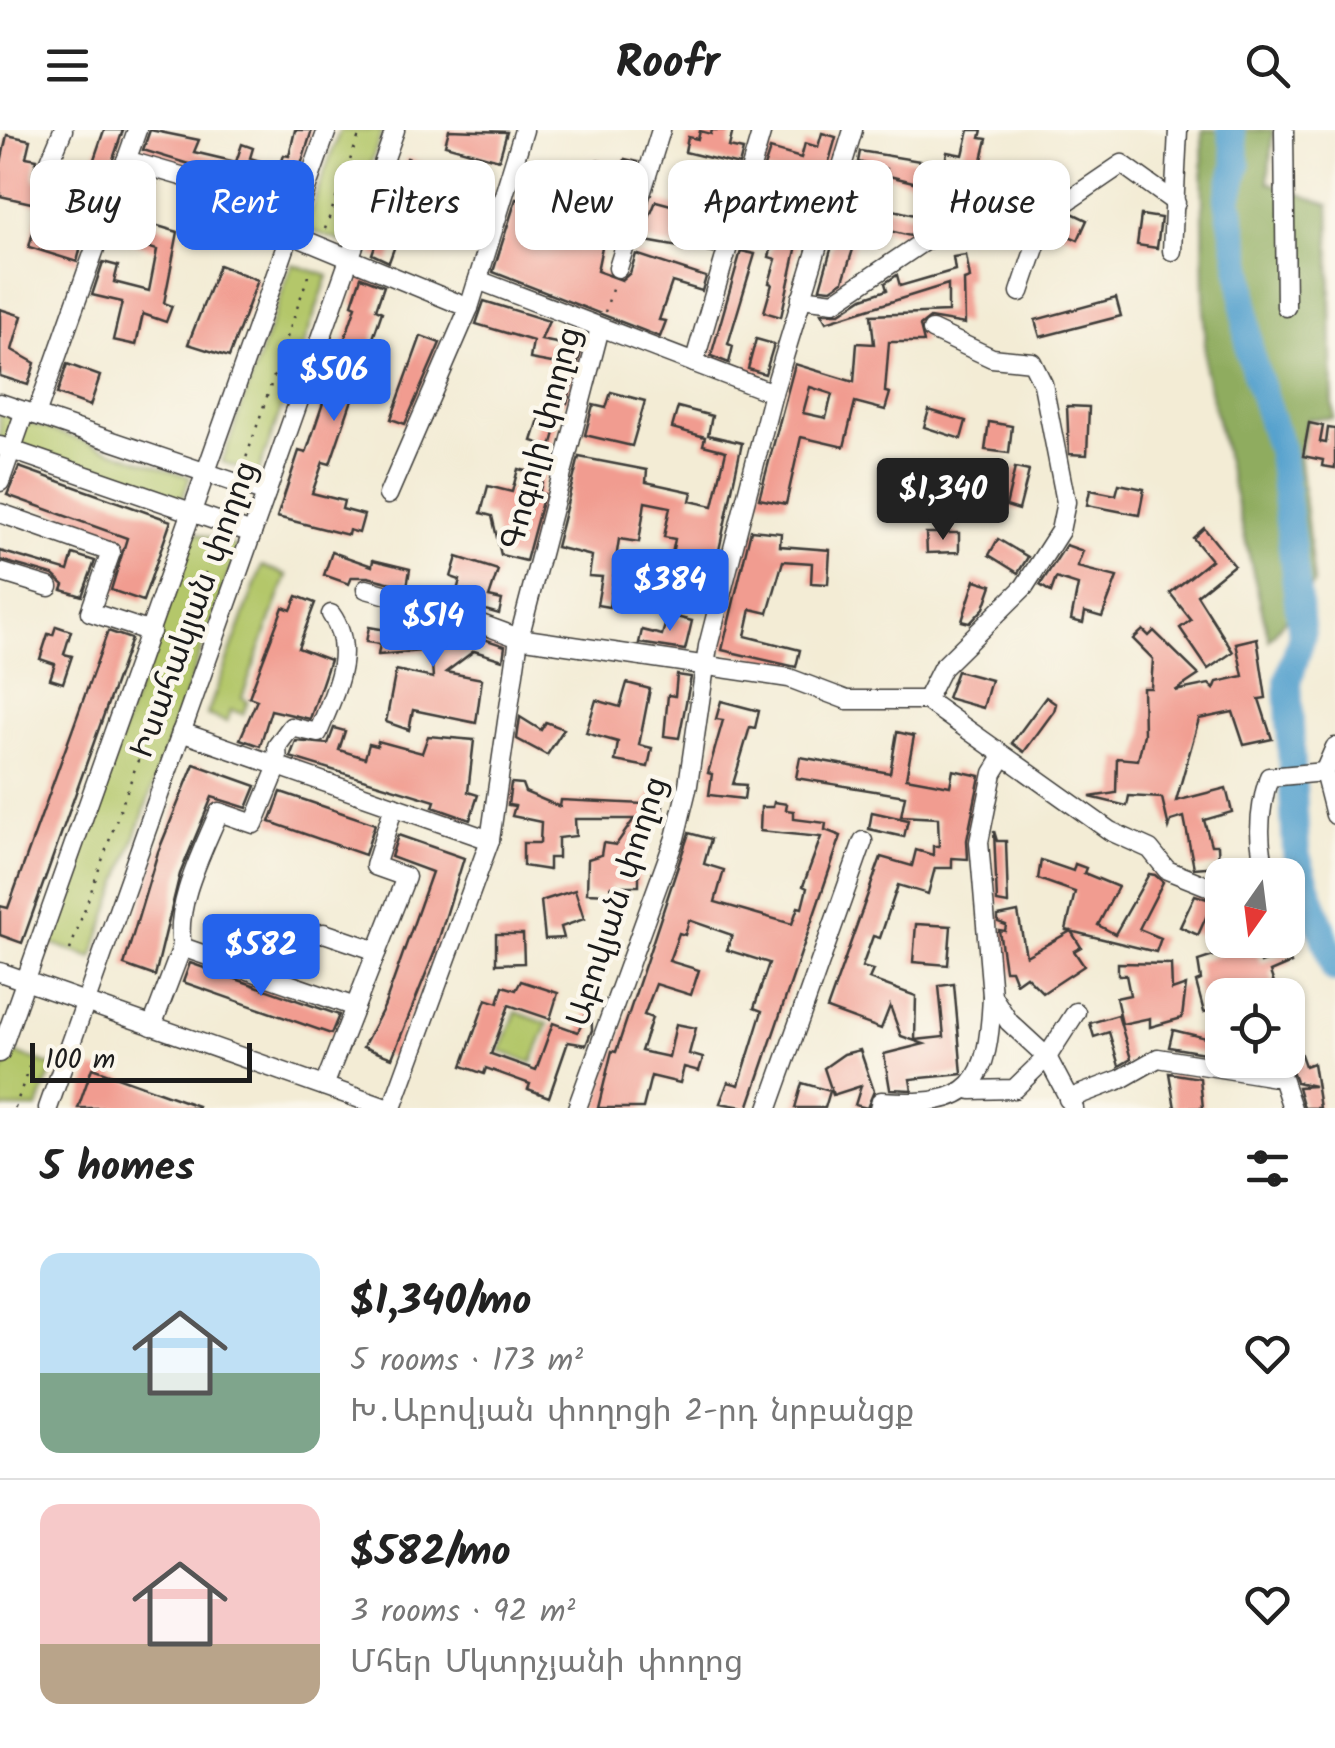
<!DOCTYPE html>
<meta charset="utf-8">
<style>
:root{--surface:#fff;--page:#f2f2f2;--text:#222;--muted:#767676;--line:#e0e0e0;--accent:#2563eb}
body{margin:0;font-family:Kalam,"Noto Sans Armenian",sans-serif;background:var(--page);color:var(--text);height:100vh;display:flex;flex-direction:column;font-size:38px;white-space:nowrap}
*{box-sizing:border-box;margin:0}
p{font-size:32px;color:var(--muted)}
.icon{flex:none;width:55px;height:55px;fill:none;stroke:currentColor;stroke-width:2;stroke-linecap:round;stroke-linejoin:round}
.map{position:relative;height:978px;overflow:hidden}
.drawer{display:flex;flex-direction:column;background:var(--surface);flex:1}
.drawer>*{flex:none}
.hud{position:absolute;left:30px;top:30px;width:1275px;height:90px;display:flex;gap:20px}
.needle{width:65px;rotate:194deg}
.fabs{position:absolute;left:1205px;top:728px;display:grid;gap:20px}
.fabs a{display:grid;place-items:center;width:100px;height:100px;border-radius:20px;background:var(--surface);box-shadow:0 2px 8px #0004;font-size:50px}
.scale{position:absolute;left:30px;bottom:25px;width:222px;box-sizing:border-box;padding-left:10px;border:5px solid #1c1c1c;border-top:0;font-size:28px;line-height:35px;white-space:nowrap;color:#1c1c1c;-webkit-text-stroke:8px #fbf7ec;paint-order:stroke}
.price{position:absolute;translate:-50% -85px;padding:0 22px;border-radius:10px;background:var(--accent);color:#fff;font-size:32px;line-height:65px;filter:drop-shadow(0 2px 5px #0008)}
.price::after{content:'';position:absolute;left:50%;top:60px;width:30px;height:22px;margin-left:-15px;background:inherit;clip-path:polygon(0 0,100% 0,50% 100%)}
.price.on{background:#222;color:#fff}
ul{padding:0;list-style:none}
li{display:flex;align-items:center;gap:30px;height:250px;padding:0 40px}
li+li{border-top:2px solid var(--line)}
li span{display:grid;place-items:center;flex:none;width:280px;height:200px;border-radius:20px;color:#555}
li>.icon{margin-inline-start:auto}
span .icon{width:120px;height:120px;fill:#fffc;stroke-width:1}
li b{font-size:42px}
h2{display:flex;justify-content:space-between;align-items:center;height:120px;padding:0 40px;font-size:42px}
.chip{padding:0 35px;border-radius:20px;background:var(--surface);box-shadow:0 2px 8px #0004;font-size:35px;line-height:90px}
.chip.on{background:var(--accent);color:#fff}
header{display:flex;justify-content:space-between;align-items:center;height:130px;padding:0 40px;background:var(--surface);font-size:45px;font-weight:800}
.map>svg:first-child{display:block}
.green{fill:#b4c76b;stroke:#687244;stroke-width:2.5}
.forest{fill:#8fac5f;stroke:#56643e;stroke-width:2.5}
.lines{fill:none;stroke-linecap:round;stroke-linejoin:round}
.river{stroke:#56a2ce;stroke-width:28}
.building{fill:#f19c90;fill-rule:evenodd}
.minor-casing{stroke:#3c3b38;stroke-width:21}
.path{stroke:#3c3b38;stroke-width:2.5;stroke-dasharray:2.5 8;stroke-linecap:butt}
.minor{stroke:#fff;stroke-width:18}
.labels{text-anchor:middle;stroke-width:9;stroke-linejoin:round;paint-order:stroke}
.street-label{font-size:32px;fill:#1c1c1c;stroke:#fbf7ec}
</style>
<header><svg class="icon" aria-label="menu" viewBox="0 0 24 24"><path d="M4 6h16M4 12h16M4 18h16"/></svg>Roofr<svg class="icon" aria-label="search" viewBox="0 0 24 24"><circle cx="10" cy="10" r="6"/><path d="M15 15l6 6"/></svg></header>
<div class="map">
<svg width="1335" height="978" viewBox="0 0 1335 978">
<rect width="100%" height="100%" fill="#fbf7ec"/>
<filter id="ink" filterUnits="userSpaceOnUse"><feTurbulence type="fractalNoise" baseFrequency=".01" numOctaves="2"/><feDisplacementMap in="SourceGraphic" scale="20" xChannelSelector="R" yChannelSelector="G"/><feConvolveMatrix kernelMatrix="1 2 1 2 8 2 1 2 1" color-interpolation-filters="sRGB"/></filter>
<filter id="wash" filterUnits="userSpaceOnUse"><feTurbulence type="fractalNoise" baseFrequency=".0048" numOctaves="4" result="noise"/><feDisplacementMap in="SourceGraphic" scale="40" xChannelSelector="R" yChannelSelector="G"/><feGaussianBlur stdDeviation="2.25" result="paint"/><feColorMatrix in="noise" values="0 0 0 0 0 0 0 0 0 0 0 0 0 0 0 0 0 1.4 0 .05"/><feComposite in="paint" operator="in"/></filter>
<g filter="url(#wash)">
<rect width="100%" height="100%" fill="#f3ecd5"/>
<!-- green -->
<g class="green">
<polygon points="340,0 383,0 342,112 304,98"/>
<polygon points="292,134 328,146 258,344 222,332"/>
<polygon points="0,283 190,347 182,371 0,310"/>
<polygon points="193,402 238,417 92,828 48,812"/>
<polygon points="262,436 287,445 242,568 248,571 243,584 231,580 227,592 207,585"/>
<polygon points="516,882 548,894 532,933 500,921"/>
<polygon points="10,921 53,936 38,978 0,978 0,949"/>
</g>
<!-- forest -->
<polygon class="forest" points="1202,0 1273,0 1268,52 1329,75 1333,288 1308,289 1299,324 1314,453 1269,510 1205,239"/>
<g class="lines">
<!-- river -->
<polyline class="river" points="1231,0 1237,34 1228,69 1242,146 1249,221 1281,322 1302,505 1288,552 1296,723 1335,839"/>
</g>
<g id="blocks">
<!-- building -->
<g class="building">
<polygon points="104,0 123,0 95,82 90,81 77,132 29,117 40,75 0,66 0,37 7,5 30,10 26,27 37,29 33,44 36,51 71,58 79,37 90,41"/>
<polygon points="150,0 199,10 194,22 236,32 242,14 253,18 250,28 280,37 284,25 289,26 295,0 312,0 294,57 257,46 254,54 143,20"/>
<polygon points="449,0 507,2 499,30 445,15"/>
<polygon points="712,0 733,0 729,17 743,20 739,35 685,22 688,7 698,9 700,1 711,4"/>
<polygon points="969,0 982,0 980,8 987,9 979,42 945,33 947,22 963,25"/>
<polygon points="822,3 836,7 807,108 799,106 781,187 764,182 772,154 769,153 776,129 769,127 778,93 754,88 761,59 792,64 795,48 763,40 770,19 801,28 805,13 818,17"/>
<polygon points="860,21 932,33 927,54 939,58 933,78 919,74 925,55 885,45 886,39 858,32"/>
<polygon points="407,28 452,44 444,65 399,49"/>
<polygon points="533,29 579,40 570,73 572,79 584,81 579,106 603,112 597,141 622,150 630,143 636,124 706,147 702,161 672,152 659,190 666,191 660,207 493,142 516,69 538,74 544,46 530,42"/>
<polygon points="625,29 638,32 630,58 600,53 602,44 594,42 597,30 623,37"/>
<polygon points="135,47 156,54 144,92 178,102 164,173 172,176 166,192 143,184 136,215 113,210 122,172 92,165 103,132 118,136 114,152 149,161 157,120 115,107"/>
<polygon points="684,47 714,52 711,73 681,69"/>
<polygon points="848,60 865,64 863,73 919,86 915,102 910,106 861,94 843,151 831,159 820,158"/>
<polygon points="192,68 214,74 206,106 184,100"/>
<polygon points="656,71 682,78 678,96 700,101 704,84 723,88 713,123 640,110"/>
<polygon points="1072,83 1087,90 1078,110 1053,99"/>
<polygon points="1141,85 1161,88 1157,118 1137,115"/>
<polygon points="382,95 400,102 389,132 372,124"/>
<polygon points="741,121 755,124 728,214 733,216 729,233 711,226"/>
<path d="M966,125L970,148L964,150L965,194L930,188L920,196L924,212H889L885,262L890,263L885,280L855,272L844,317L801,307L786,374L759,369L795,234L854,252L857,213L874,214L871,185L948,182V154L826,192L821,183H840L863,168L887,160L885,153L897,145L900,156L955,140L953,127ZM810,257L832,264L826,288L803,283Z"/>
<polygon points="219,135 258,150 229,227 188,214"/>
<polygon points="361,147 384,156 376,179 382,182 330,334 323,332 312,363 344,371 342,379 364,385 359,403 349,400 348,405 277,387 299,321 306,323 356,176 352,174"/>
<polygon points="1116,168 1121,186 1040,207 1035,190"/>
<polygon points="484,171 549,191 541,210 582,218 567,273 555,271 563,235 530,229 533,211 476,194"/>
<polygon points="0,179 22,186 12,220 35,233 28,255 0,246"/>
<polygon points="421,206 440,213 405,294 391,289"/>
<polygon points="756,209 774,214 765,244 748,239"/>
<polygon points="67,234 100,246 90,276 57,264"/>
<polygon points="611,262 645,271 632,316 585,305 593,275 606,278"/>
<polygon points="1067,276 1089,277 1087,325 1069,324"/>
<polygon points="678,277 712,286 708,305 742,313 715,439 710,439 707,455 685,451 679,483 637,474 644,442 667,448 675,409 664,407 670,377 645,372 639,412 619,409 609,477 597,475 602,447 589,446 592,426 556,417 579,327 647,340 646,352 692,362 690,371 713,376 726,321 703,315 705,307 672,298"/>
<polygon points="929,280 966,291 961,309 924,297"/>
<polygon points="540,286 558,292 551,317 532,311"/>
<polygon points="989,292 1012,296 1009,323 985,320"/>
<polygon points="1309,293 1323,296 1320,312 1326,313 1328,298 1335,299 1335,338 1322,336 1323,330 1303,326"/>
<polygon points="19,337 171,391 143,471 111,460 127,408 7,365"/>
<polygon points="1015,338 1029,341 1019,380 1006,376"/>
<polygon points="518,339 544,345 539,364 544,364 526,431 501,425 492,386 481,383 488,356 512,362"/>
<polygon points="1119,354 1144,359 1139,385 1087,375 1090,360 1116,365"/>
<polygon points="1204,398 1234,435 1197,465 1233,522 1208,539 1180,498 1191,490 1170,463 1211,430 1193,408"/>
<polygon points="751,400 781,403 780,416 830,420 828,454 811,453 812,433 783,431 768,483 751,479 745,506 800,520 796,537 722,520"/>
<polygon points="926,403 959,403 959,422 927,423"/>
<polygon points="998,409 1028,427 1018,443 989,425"/>
<polygon points="1066,415 1083,421 1077,437 1117,447 1102,487 1085,482 1083,493 1071,490 1078,455 1056,448 1051,462 1040,455"/>
<polygon points="0,421 68,441 73,424 95,431 82,466 62,460 64,455 53,445 0,430"/>
<polygon points="332,422 372,436 373,430 410,439 407,457 368,447 352,447 349,454 324,445"/>
<polygon points="457,427 498,440 489,467 502,470 499,484 454,471 460,450 451,447"/>
<polygon points="975,450 992,455 984,478 970,493 962,491"/>
<polygon points="297,466 315,473 298,518 330,530 310,589 271,580 260,616 240,609 257,570 249,567 283,477 291,480"/>
<polygon points="404,482 505,516 503,530 474,521 446,542 482,549 476,593 413,580 409,600 386,592 396,540 433,548 431,520 378,525 380,514 366,512 369,497 392,501 395,486 401,488"/>
<polygon points="668,485 692,491 685,520 639,513 642,500 662,505"/>
<polygon points="56,496 71,501 64,524 72,526 63,553 50,549 55,534 40,529 48,504 53,505"/>
<polygon points="1143,500 1149,506 1154,501 1199,545 1175,561 1209,554 1214,559 1217,552 1243,546 1236,513 1257,508 1266,568 1259,569 1272,609 1244,615 1233,582 1199,589 1176,671 1226,658 1232,682 1204,690 1211,715 1218,715 1219,736 1194,738 1184,687 1171,691 1169,698 1162,668 1129,666 1127,676 1090,667 1116,663 1117,628 1138,630 1144,604 1143,558 1151,558 1153,529 1133,509"/>
<polygon points="108,501 131,509 22,813 0,805 0,776 8,778"/>
<polygon points="957,541 991,550 983,578 947,568"/>
<polygon points="677,545 691,547 679,608 664,606 668,565 675,566"/>
<polygon points="627,553 650,559 639,615 652,618 648,637 615,631 618,612 586,603 596,570 620,577"/>
<polygon points="1046,567 1056,574 1054,581 1024,622 1012,613"/>
<polygon points="721,571 759,581 755,598 750,597 733,654 746,655 744,669 709,665 712,644 708,643 723,590 716,589"/>
<polygon points="520,587 541,600 546,592 564,599 547,625 517,609"/>
<polygon points="334,598 345,601 339,620 365,628 369,614 377,616 378,611 422,623 428,606 474,610 468,662 478,665 470,690 433,677 435,671 290,627 296,611 328,614"/>
<polygon points="897,602 914,606 906,648 950,656 953,640 980,646 967,710 968,729 952,728 952,738 935,738 928,764 898,755 880,808 873,806 862,837 873,840 869,849 916,866 915,910 944,907 939,856 954,854 962,944 910,949 912,960 890,959 884,924 924,914 901,906 890,876 881,899 827,879 881,727 912,736 916,720 933,725 933,716 939,716 938,688 901,686 905,666 796,648 800,627 890,643"/>
<polygon points="194,634 256,656 247,678 212,667 180,744 155,846 124,835 158,722"/>
<polygon points="511,653 522,654 525,662 560,677 561,670 644,674 653,660 657,662 652,675 663,676 662,692 647,690 628,743 639,743 639,756 611,756 611,764 587,763 588,729 601,725 603,713 616,715 634,689 575,689 576,706 558,708 558,728 549,728 549,740 523,736 523,713 540,713 541,692 512,686 515,676 508,675"/>
<polygon points="281,662 375,694 365,725 270,692"/>
<polygon points="774,672 787,674 786,680 794,681 794,689 826,693 825,700 841,706 748,978 720,973 728,952 739,955 762,881 754,878 769,833 727,820 732,805 689,790 685,805 679,803 669,831 699,840 691,865 656,854 644,885 652,888 641,921 669,927 676,894 696,898 689,924 703,928 699,941 684,937 680,953 651,946 643,978 598,978 612,921 616,922 689,703 711,709 704,734 724,740 715,772 792,794 798,777 802,778 807,758 803,756 821,707 760,701 761,677 773,677"/>
<polygon points="872,682 908,690 904,707 869,699"/>
<polygon points="994,701 997,711 1006,711 1008,774 997,772"/>
<polygon points="398,705 464,728 435,821 392,928 363,917 384,877 432,742 391,727"/>
<polygon points="1041,730 1073,741 1075,734 1086,738 1084,743 1118,757 1098,795 1115,804 1149,744 1155,745 1163,752 1139,799 1161,808 1156,822 1066,800 1075,762 1038,749"/>
<polygon points="575,760 584,789 561,797 564,808 545,809 541,771"/>
<polygon points="1195,765 1222,774 1222,779 1212,774 1198,805 1180,797"/>
<polygon points="1018,782 1026,826 1071,801 1081,817 1074,821 1084,836 1043,863 1026,846 1016,853 1011,840 1005,840 999,800 1005,801 1006,795 998,792 998,786"/>
<polygon points="916,794 951,796 948,835 913,832"/>
<polygon points="496,804 523,804 524,833 496,834"/>
<polygon points="1209,810 1252,810 1261,833 1287,823 1291,833 1270,842 1276,859 1263,865 1222,865 1222,878 1204,882 1196,852 1201,850 1198,831 1232,820"/>
<polygon points="190,833 339,885 331,904 183,852"/>
<polygon points="1118,833 1171,834 1172,860 1186,855 1182,888 1150,897 1150,888 1122,894 1116,868 1130,865 1126,845 1118,845"/>
<polygon points="521,851 558,863 550,889 509,875 491,924 536,940 553,893 578,902 591,873 592,900 586,915 568,912 549,967 528,959 530,954 486,938 484,944 462,936 486,869 498,873 503,856 516,860"/>
<polygon points="1118,885 1131,929 1119,936 1109,902 1094,907 1090,893"/>
<polygon points="1288,888 1305,936 1313,933 1320,978 1304,978 1298,957 1314,956 1296,952 1291,939 1282,935 1281,930 1288,930"/>
<polygon points="1173,900 1222,912 1222,926 1169,917"/>
<polygon points="860,920 874,961 867,978 855,975 861,956 833,965 824,938 844,924"/>
<polygon points="92,938 198,976 197,978 78,978"/>
<polygon points="1169,943 1200,948 1203,978 1175,978"/>
<polygon points="802,953 830,961 825,978 795,978"/>
</g>
</g>
</g>
<g filter="url(#ink)">
<use href="#blocks" fill-opacity="0" stroke="#3c3b38" stroke-width="2.5"/>
<g class="lines">
<!-- minor casing -->
<g class="minor-casing">
<g id="minor">
<polyline points="1284,0 1286,177"/>
<polyline points="126,30 298,80"/>
<polyline points="45,43 63,0"/>
<polyline points="1037,92 1122,34 1176,73"/>
<polyline points="290,104 469,178"/>
<polyline points="1172,121 1178,0"/>
<polyline points="618,138 661,0"/>
<polyline points="478,150 773,263"/>
<polyline points="801,168 834,172 966,83 1007,79 1033,83 1041,100 1020,162"/>
<polyline points="694,233 762,0"/>
<polyline points="0,273 266,363"/>
<polyline points="36,285 137,0"/>
<polyline points="0,316 252,403"/>
<polyline points="0,352 25,281"/>
<polyline points="388,365 469,178 524,0"/>
<polyline points="0,383 111,422 90,482 151,502"/>
<polyline points="0,442 49,457"/>
<polyline points="366,459 446,481 519,508 789,548 847,570 926,570 1110,701 1150,719 1167,740 1222,762"/>
<polyline points="926,570 942,538 1024,457 1060,401 1066,372 1043,254 1032,232 992,228 932,200"/>
<polyline points="181,602 490,710"/>
<polyline points="1003,627 993,643 979,712 992,866 1009,892 1047,927 1074,978"/>
<polyline points="1324,642 1335,685"/>
<path d="M1268,745C1256,714 1259,679 1269,647L1324,642L1335,617"/>
<path d="M182,817C174,774 203,721 219,682L254,694L278,636L277,616L291,597L318,603C333,565 358,522 331,484"/>
<polyline points="0,842 386,978"/>
<polyline points="260,844 270,815 324,803 377,821"/>
<polyline points="355,877 406,747 375,736 394,676"/>
<polyline points="152,896 182,817 355,877 324,956"/>
<polyline points="0,923 327,0"/>
<polyline points="971,960 1014,959 1047,927 1076,882"/>
<polyline points="1068,969 1121,949 1158,928 1282,948 1292,978"/>
<polyline points="48,978 395,0"/>
<polyline points="392,978 490,710 519,508 600,198"/>
<polyline points="577,978 675,708 688,655 708,516 773,263 853,0"/>
<polyline points="768,978 863,711"/>
<path d="M879,978L881,971C975,978 988,954 992,866"/>
</g>
</g>
<!-- path -->
<g class="path">
<polyline points="325,99 361,0"/>
<polyline points="605,182 613,156"/>
<polyline points="243,337 310,140"/>
<polyline points="70,820 217,410"/>
<polyline points="15,978 32,928"/>
</g>
<!-- minor -->
<use href="#minor" class="minor"/>
</g>
</g>
<g class="labels">
<!-- street labels -->
<g class="street-label">
<text transform="translate(540 308) rotate(-75)" y="11">Գոգոլի փողոց</text>
<text transform="translate(193 479) rotate(-70)" y="11">Իսահակյան փողոց</text>
<text transform="translate(616 771) rotate(-72)" y="11">Աբովյան փողոց</text>
</g>
</g>
</svg>
<div class="fabs">
<a><svg class="needle" viewBox="-14 -14 28 28"><path d="M0-13l5 13h-10z" fill="#e53935"/><path d="M0 13l5-13h-10z" fill="#767676"/></svg></a>
<a><svg class="icon" aria-label="locate" viewBox="0 0 24 24"><circle cx="12" cy="12" r="6"/><path d="M12 2v4M12 18v4M2 12h4M18 12h4"/></svg></a>
</div>
<div class="scale">100 m</div>
<b class="price" style="left:334px;top:294px">$506</b>
<b class="price on" style="left:943px;top:413px">$1,340</b>
<b class="price" style="left:670px;top:504px">$384</b>
<b class="price" style="left:433px;top:540px">$514</b>
<b class="price" style="left:261px;top:869px">$582</b>
<div class="hud">
<a class="chip">Buy</a>
<a class="chip on">Rent</a>
<a class="chip">Filters</a>
<a class="chip">New</a>
<a class="chip">Apartment</a>
<a class="chip">House</a>
</div>
</div>
<section class="drawer">
<h2>5 homes<svg class="icon" aria-label="filters" viewBox="0 0 24 24"><path d="M4 7h16M4 17h16"/><circle cx="9" cy="7" r="2"/><circle cx="15" cy="17" r="2"/></svg></h2>
<ul>
<li><span style="background:linear-gradient(#bfe0f5 60%,#7fa58c 0)"><svg class="icon" aria-label="home" viewBox="0 0 24 24"><path d="M3 11l9-7 9 7M6 9v11h12V9"/></svg></span><div><b>$1,340/mo</b><p>5 rooms · 173 m²</p><p>Խ․Աբովյան փողոցի 2-րդ նրբանցք</p></div><svg class="icon" aria-label="heart" viewBox="0 0 24 24"><path d="M12 20l-8-8c-3-5 5-10 8-4 3-6 11-1 8 4z"/></svg></li>
<li><span style="background:linear-gradient(#f6c9c9 70%,#b9a48a 0)"><svg class="icon" aria-label="home" viewBox="0 0 24 24"><path d="M3 11l9-7 9 7M6 9v11h12V9"/></svg></span><div><b>$582/mo</b><p>3 rooms · 92 m²</p><p>Մհեր Մկտրչյանի փողոց</p></div><svg class="icon" aria-label="heart" viewBox="0 0 24 24"><path d="M12 20l-8-8c-3-5 5-10 8-4 3-6 11-1 8 4z"/></svg></li>
</ul>
</section>
